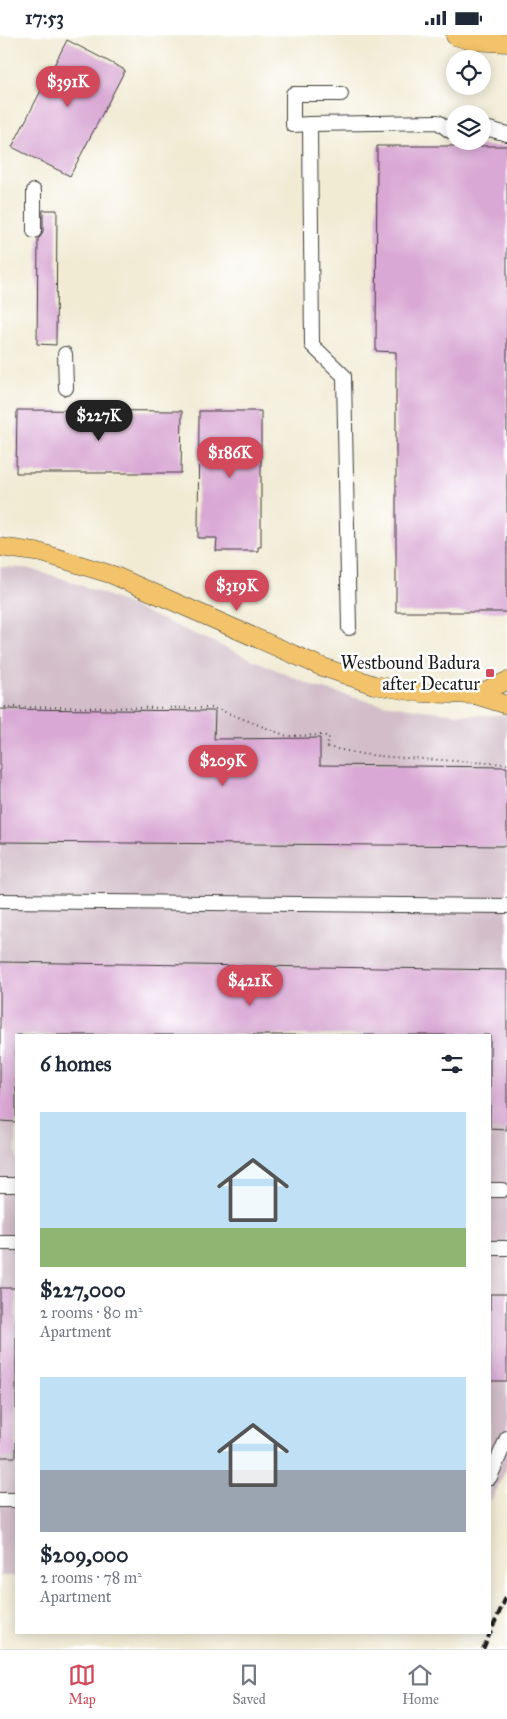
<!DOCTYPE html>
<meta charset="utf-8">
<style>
:root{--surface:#fff;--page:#f2f2f3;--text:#1f2937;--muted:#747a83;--line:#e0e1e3;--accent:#d1495b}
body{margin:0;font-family:"IM FELL Great Primer",serif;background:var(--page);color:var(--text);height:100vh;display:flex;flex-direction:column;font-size:19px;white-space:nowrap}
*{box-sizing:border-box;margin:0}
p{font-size:16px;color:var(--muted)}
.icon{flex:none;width:28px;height:28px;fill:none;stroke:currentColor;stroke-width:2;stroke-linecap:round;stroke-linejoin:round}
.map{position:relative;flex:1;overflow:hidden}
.sheet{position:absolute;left:15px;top:999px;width:476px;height:600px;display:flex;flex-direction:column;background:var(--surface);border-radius:0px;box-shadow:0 2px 12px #0003}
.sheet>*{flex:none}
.controls{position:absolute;left:446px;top:15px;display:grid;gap:10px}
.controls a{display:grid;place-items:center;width:45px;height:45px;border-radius:50%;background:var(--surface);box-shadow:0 2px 12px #0003;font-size:25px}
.price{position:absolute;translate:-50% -42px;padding:0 11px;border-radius:18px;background:var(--accent);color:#fff;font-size:16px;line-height:32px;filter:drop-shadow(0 1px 2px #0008)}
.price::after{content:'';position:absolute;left:50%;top:30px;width:15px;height:11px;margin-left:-8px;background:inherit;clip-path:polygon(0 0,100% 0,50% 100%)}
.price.current{background:#222;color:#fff}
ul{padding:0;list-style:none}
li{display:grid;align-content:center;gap:10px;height:265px;padding:0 25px}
li span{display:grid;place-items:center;height:155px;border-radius:0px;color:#555}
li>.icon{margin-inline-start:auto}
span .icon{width:90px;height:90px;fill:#fffc;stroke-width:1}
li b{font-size:21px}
h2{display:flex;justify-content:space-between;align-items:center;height:60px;padding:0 25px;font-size:21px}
.status{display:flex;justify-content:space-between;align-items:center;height:35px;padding:0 25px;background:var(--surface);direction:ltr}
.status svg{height:14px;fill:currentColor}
.tab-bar{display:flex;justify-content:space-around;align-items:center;height:70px;border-top:1px solid var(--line);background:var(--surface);font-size:14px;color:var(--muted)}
.tab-bar a{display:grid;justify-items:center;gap:2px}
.tab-bar .current{color:var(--accent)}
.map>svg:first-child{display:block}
.industrial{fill:#d2bdc8}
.building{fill:#d9a8d4}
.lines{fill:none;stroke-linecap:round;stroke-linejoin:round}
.minor-casing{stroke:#3c3b38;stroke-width:16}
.major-casing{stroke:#3c3b38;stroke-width:19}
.path{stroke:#3c3b38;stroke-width:2;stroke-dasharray:1 4;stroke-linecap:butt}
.minor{stroke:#fff;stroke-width:14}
.major{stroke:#f2c36a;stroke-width:18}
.rail{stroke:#1c1c1c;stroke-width:4;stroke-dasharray:8 4;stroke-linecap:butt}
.poi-dot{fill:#d1495b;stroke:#fff;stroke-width:2}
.labels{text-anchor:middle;stroke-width:5;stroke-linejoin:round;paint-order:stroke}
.poi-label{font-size:18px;fill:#1c1c1c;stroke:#fff;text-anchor:end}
</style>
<div class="status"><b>17:53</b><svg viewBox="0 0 49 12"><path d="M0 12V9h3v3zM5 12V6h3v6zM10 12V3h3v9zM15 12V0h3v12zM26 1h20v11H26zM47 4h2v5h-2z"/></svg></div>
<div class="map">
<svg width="507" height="1614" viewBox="0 0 507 1614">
<rect width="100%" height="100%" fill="#fff"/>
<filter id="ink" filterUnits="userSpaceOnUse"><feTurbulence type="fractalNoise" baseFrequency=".02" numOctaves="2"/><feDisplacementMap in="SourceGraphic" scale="10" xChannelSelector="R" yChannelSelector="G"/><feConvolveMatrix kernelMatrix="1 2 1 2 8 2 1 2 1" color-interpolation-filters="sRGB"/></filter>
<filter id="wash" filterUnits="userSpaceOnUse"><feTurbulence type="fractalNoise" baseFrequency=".0096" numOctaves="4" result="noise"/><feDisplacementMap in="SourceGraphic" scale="20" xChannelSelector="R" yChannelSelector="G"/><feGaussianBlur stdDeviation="1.12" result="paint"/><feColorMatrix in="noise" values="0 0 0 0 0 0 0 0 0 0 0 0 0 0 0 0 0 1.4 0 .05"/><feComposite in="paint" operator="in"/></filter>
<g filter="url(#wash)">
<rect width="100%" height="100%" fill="#f1ebd4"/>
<!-- industrial -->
<polygon class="industrial" points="0,532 26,533 61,543 104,559 313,651 371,667 422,675 470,680 507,680 507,1432 490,1468 490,1000 16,1000 16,1541 0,1541"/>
<g id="blocks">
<!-- building -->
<g class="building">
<polygon points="67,5 125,35 70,141 12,112"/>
<polygon points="377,111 507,111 507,577 396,577 396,317 376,316"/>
<polygon points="43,175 57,175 56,310 37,309 38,204 41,201 43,196"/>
<polygon points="17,375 182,376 181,438 16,438"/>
<polygon points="199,376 261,376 261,512 258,512 258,516 216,516 217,503 198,503"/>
<polygon points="0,674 215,676 214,704 320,703 320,730 507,732 507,811 0,807"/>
<polygon points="0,927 507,935 507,1095 490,1094 490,1000 16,1000 16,1087 0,1086"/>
<rect x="0" y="1253" width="16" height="169"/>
<rect x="490" y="1259" width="17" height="87"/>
</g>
</g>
</g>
<g filter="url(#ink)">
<use href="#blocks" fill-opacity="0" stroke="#3c3b38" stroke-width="1"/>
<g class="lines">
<!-- minor casing -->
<g class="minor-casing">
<g id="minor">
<polyline points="310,89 293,90 293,59 341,59"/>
<polyline points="482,94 489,94 507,99"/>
<polyline points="34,156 34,196"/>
<polyline points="65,319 66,353"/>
<polyline points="349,593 344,341 312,310 310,89 438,87 450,96 455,95"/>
<polyline points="0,866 507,871"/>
<polyline points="0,1150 16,1150"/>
<polyline points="490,1155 502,1155"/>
<polyline points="0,1208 16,1208"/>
<polyline points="490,1213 507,1213"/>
<polyline points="490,1442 507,1403"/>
<polyline points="0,1465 16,1465"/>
</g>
</g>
<!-- major casing -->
<g class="major-casing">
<g id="major">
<polyline points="455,1 472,6 507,8"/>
<polyline points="0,512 42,518 113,540 320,631 374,650 422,658 475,660 507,670"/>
<polyline points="475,660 507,646"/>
</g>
</g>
<!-- path -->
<polyline class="path" points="0,672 212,673 220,675 287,701 322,700 329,702 327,712 361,719 391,722 507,729"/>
<!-- minor -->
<use href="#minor" class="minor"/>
<!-- major -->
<use href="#major" class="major"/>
<!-- rail -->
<polyline class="rail" points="483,1614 507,1560"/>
</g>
</g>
<!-- markers -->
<rect class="poi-dot" x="485" y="633" width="10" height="10" rx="2.5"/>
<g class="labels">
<!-- poi labels -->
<g class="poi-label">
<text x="480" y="634">Westbound Badura<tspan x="480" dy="21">after Decatur</tspan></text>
</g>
</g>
</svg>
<div class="controls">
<a><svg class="icon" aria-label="locate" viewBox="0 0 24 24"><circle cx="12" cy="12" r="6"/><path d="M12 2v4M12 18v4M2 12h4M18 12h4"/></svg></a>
<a><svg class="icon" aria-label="layers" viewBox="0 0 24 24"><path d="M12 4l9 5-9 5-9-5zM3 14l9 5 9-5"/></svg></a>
</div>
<b class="price" style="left:68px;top:73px">$391K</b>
<b class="price current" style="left:99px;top:407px">$227K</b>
<b class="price" style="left:230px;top:444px">$186K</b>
<b class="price" style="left:237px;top:577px">$319K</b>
<b class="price" style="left:223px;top:752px">$209K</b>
<b class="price" style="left:250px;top:972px">$421K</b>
<section class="sheet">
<h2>6 homes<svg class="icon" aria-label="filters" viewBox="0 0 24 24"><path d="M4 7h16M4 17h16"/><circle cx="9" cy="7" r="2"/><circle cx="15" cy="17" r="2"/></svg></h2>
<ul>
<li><span style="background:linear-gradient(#bfe0f5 75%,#8fb573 0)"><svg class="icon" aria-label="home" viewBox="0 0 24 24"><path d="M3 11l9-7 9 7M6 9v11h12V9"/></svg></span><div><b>$227,000</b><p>2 rooms · 80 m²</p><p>Apartment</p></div></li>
<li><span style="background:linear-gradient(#bfe0f5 60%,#9aa5b1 0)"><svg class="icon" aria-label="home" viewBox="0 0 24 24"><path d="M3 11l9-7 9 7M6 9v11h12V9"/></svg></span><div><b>$209,000</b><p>2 rooms · 78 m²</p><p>Apartment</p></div></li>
</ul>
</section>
</div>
<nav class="tab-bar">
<a class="current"><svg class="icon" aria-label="map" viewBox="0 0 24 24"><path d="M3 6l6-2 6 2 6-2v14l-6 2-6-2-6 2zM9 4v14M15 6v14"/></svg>Map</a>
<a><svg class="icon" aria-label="saved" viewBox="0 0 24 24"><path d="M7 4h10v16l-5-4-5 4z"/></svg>Saved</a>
<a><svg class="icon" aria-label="home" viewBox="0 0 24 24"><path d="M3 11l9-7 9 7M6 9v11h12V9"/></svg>Home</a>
</nav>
